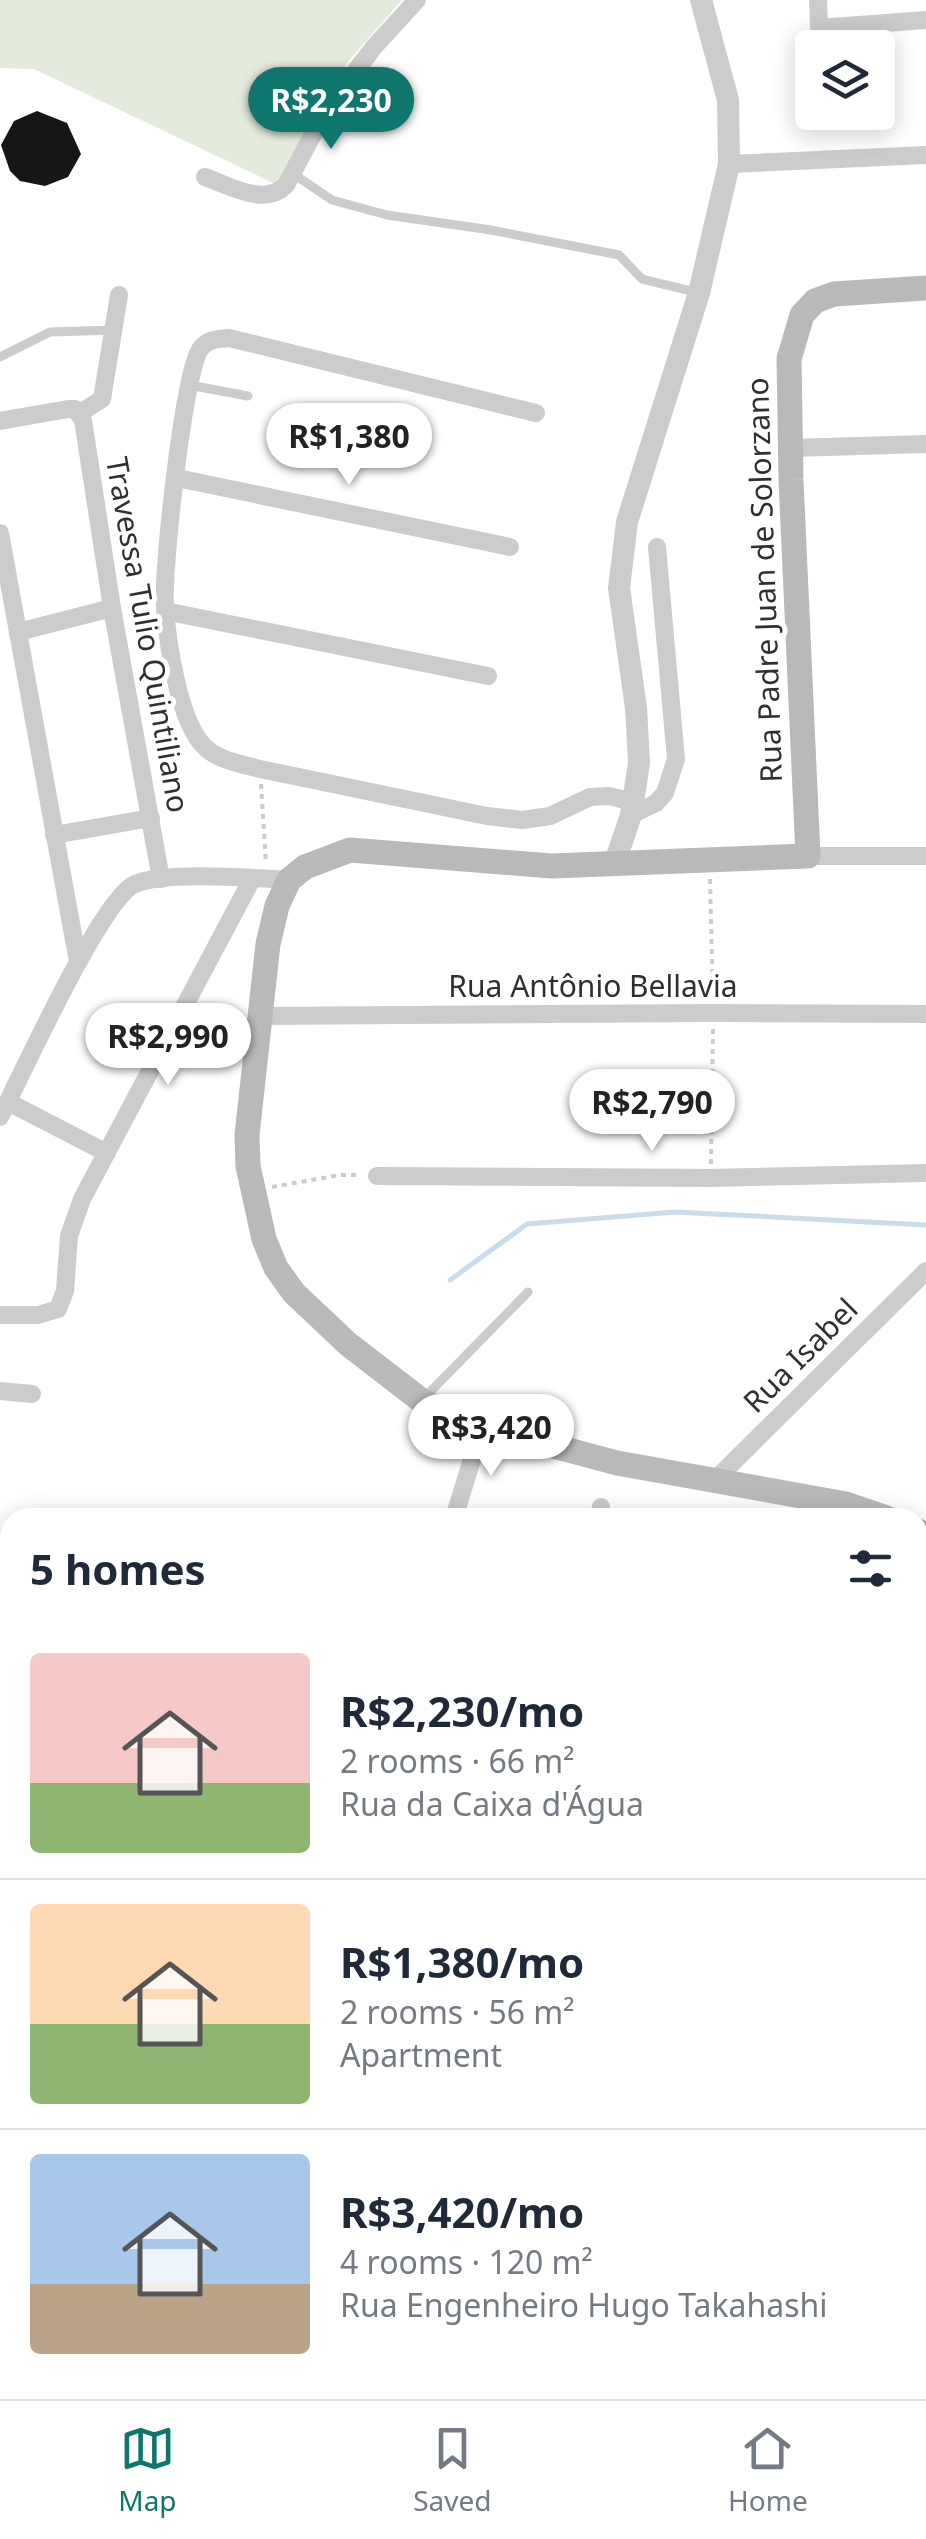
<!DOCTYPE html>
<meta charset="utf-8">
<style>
:root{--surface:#fff;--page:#f2f2f3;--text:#1f2937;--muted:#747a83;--line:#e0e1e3;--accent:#0f766e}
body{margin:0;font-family:"Noto Sans",sans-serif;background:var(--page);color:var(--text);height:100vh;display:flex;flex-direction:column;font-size:38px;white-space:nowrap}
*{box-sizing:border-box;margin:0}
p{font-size:32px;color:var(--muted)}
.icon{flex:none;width:55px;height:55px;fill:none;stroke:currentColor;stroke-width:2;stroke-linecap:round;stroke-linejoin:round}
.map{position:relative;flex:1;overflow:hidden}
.drawer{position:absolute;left:0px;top:1508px;width:928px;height:892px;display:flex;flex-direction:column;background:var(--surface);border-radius:30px 30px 0 0;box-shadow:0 5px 25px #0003}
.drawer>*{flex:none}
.fabs{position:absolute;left:795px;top:30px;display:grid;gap:20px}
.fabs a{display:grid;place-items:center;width:100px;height:100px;border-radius:10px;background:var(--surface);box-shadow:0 5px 25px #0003;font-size:50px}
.price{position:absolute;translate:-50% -85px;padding:0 22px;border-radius:35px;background:#fff;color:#222;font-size:32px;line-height:65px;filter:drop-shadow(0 2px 5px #0008)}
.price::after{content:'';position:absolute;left:50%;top:60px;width:30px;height:22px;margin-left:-15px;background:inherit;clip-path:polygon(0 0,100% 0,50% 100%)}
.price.on{background:var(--accent);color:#fff}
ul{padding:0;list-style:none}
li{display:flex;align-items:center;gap:30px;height:250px;padding:0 30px}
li+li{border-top:2px solid var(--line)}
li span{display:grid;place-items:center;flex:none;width:280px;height:200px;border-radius:10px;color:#555}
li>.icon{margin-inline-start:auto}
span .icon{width:120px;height:120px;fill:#fffc;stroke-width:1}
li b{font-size:42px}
h2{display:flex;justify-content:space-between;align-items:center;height:120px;padding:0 30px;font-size:42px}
.dock{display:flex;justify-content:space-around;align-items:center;height:140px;border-top:2px solid var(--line);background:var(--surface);font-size:28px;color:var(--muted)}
.dock a{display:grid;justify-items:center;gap:5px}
.dock .on{color:var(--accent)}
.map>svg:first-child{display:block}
.green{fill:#e4ebdd}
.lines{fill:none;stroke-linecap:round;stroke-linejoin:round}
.stream{stroke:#cadbea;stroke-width:5}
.building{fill:#161616}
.path{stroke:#ccc;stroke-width:4;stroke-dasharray:5 5;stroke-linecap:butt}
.service{stroke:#ccc;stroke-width:9}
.minor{stroke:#ccc;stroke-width:18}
.tertiary{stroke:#ccc;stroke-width:22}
.secondary{stroke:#b9b9b9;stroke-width:25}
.labels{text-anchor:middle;stroke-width:10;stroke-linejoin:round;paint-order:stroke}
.street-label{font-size:30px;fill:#2f2f2f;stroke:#fff}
</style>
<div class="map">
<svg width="926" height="2399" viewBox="0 0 926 2399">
<rect width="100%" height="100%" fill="#fff"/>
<!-- green -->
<polygon class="green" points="0,0 402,0 346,64 286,189 34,69 0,68"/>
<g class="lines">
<!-- stream -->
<polyline class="stream" points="450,1280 527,1224 675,1212 926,1225"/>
</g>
<!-- building -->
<polygon class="building" points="37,111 67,123 81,154 68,177 45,186 20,181 10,171 1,145 14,121"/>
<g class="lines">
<!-- path -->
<g class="path">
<polyline points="261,784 266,864"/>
<polyline points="710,879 713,999"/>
<polyline points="711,1164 713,1028"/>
<polyline points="272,1187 340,1175 361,1175"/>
</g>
<!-- service -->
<g class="service">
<polyline points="292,173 332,200 387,215 491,230 619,255 642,279 696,292"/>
<polyline points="0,357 50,332 113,330"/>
<polyline points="189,385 248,396"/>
<polyline points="425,1397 528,1292"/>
<polyline points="0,2229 10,2216"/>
<polyline points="773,2390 774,2399"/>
<polyline points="154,2399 155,2390"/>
</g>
<!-- minor -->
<g class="minor">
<polyline points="818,0 819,28 926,20"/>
<polyline points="729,164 926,155"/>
<path d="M205,177C230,186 265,207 286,185L327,108L374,47L417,0"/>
<polyline points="80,413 102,399 119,295"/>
<path d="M536,413L229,338C218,339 208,339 201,348C184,368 162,573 165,606C167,641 179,722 204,746C218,761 242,764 260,769L487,816L522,820L550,816L590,797L609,796L633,802"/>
<polyline points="0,421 68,409 75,409 83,420 112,608 161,879"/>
<polyline points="791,448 926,444"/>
<polyline points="177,478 510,547"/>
<polyline points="0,533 78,962"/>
<polyline points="165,611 488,676"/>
<polyline points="18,632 112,608"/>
<polyline points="631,815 656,803 665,793 676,759 657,547"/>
<polyline points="54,835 151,818"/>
<polyline points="808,856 926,856"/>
<polyline points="260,1016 713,1013 926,1014"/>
<polyline points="8,1102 107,1153"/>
<path d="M0,1117C22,1075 101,899 135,884C166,871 253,878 289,880"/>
<polyline points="377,1176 711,1178 926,1173"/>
<polyline points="0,1315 38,1315 58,1309 65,1291 69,1236 82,1199 252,879"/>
<polyline points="0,1391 32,1394"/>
<polyline points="714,1481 926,1271"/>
<polyline points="454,1518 482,1427"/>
<polyline points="598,1518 601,1507"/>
<polyline points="918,2006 926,2067"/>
</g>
<!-- tertiary -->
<polyline class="tertiary" points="615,862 631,815 639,763 636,708 619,588 627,522 699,293 729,164 728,100 701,0"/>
<!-- secondary -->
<g class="secondary">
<polyline points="887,1518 846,1504 617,1463 482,1427 422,1401 348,1344 294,1293 276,1268 264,1239 248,1166 247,1135 268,944 277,906 289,880 305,867 350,850 552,866 808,856 791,480 789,359 802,315 815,301 834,294 926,288"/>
<polyline points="918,1531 926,1535"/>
<polyline points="0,2381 10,2374"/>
<polyline points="918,2387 926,2386"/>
<polyline points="812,2390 861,2390"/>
</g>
</g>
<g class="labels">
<!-- street labels -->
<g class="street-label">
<text transform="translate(765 580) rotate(-92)" y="10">Rua Padre Juan de Solorzano</text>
<text transform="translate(147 635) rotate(80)" y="10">Travessa Tulio Quintiliano</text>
<text x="593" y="997">Rua Antônio Bellavia</text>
<text transform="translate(801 1356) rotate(-45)" y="10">Rua Isabel</text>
</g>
</g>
</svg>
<div class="fabs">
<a><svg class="icon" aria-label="layers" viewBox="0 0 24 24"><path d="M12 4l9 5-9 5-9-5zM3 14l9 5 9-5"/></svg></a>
</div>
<b class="price on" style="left:331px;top:152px">R$2,230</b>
<b class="price" style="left:349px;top:488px">R$1,380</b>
<b class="price" style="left:168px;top:1088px">R$2,990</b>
<b class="price" style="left:652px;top:1154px">R$2,790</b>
<b class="price" style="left:491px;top:1479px">R$3,420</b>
<section class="drawer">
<h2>5 homes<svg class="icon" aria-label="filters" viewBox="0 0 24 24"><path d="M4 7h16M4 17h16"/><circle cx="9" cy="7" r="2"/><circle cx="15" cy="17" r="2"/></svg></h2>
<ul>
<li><span style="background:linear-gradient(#f6c9c9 65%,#8fb573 0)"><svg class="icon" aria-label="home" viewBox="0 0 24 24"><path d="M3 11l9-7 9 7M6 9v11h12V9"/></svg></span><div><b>R$2,230/mo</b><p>2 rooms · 66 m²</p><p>Rua da Caixa d'Água</p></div></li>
<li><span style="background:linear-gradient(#ffd9b3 60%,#8fb573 0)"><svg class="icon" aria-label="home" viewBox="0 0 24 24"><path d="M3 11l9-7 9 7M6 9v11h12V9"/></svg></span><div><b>R$1,380/mo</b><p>2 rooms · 56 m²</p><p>Apartment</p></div></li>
<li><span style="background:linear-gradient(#a9c7e8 65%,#b9a48a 0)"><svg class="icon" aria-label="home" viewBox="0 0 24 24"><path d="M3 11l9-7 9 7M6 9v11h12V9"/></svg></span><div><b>R$3,420/mo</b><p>4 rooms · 120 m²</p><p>Rua Engenheiro Hugo Takahashi</p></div></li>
</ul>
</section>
</div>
<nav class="dock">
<a class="on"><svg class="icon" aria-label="map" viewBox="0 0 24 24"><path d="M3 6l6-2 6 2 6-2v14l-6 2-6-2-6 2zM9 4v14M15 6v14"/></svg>Map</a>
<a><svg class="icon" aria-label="saved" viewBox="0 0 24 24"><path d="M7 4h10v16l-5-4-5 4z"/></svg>Saved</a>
<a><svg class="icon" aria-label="home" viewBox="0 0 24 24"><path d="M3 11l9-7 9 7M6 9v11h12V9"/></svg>Home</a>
</nav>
